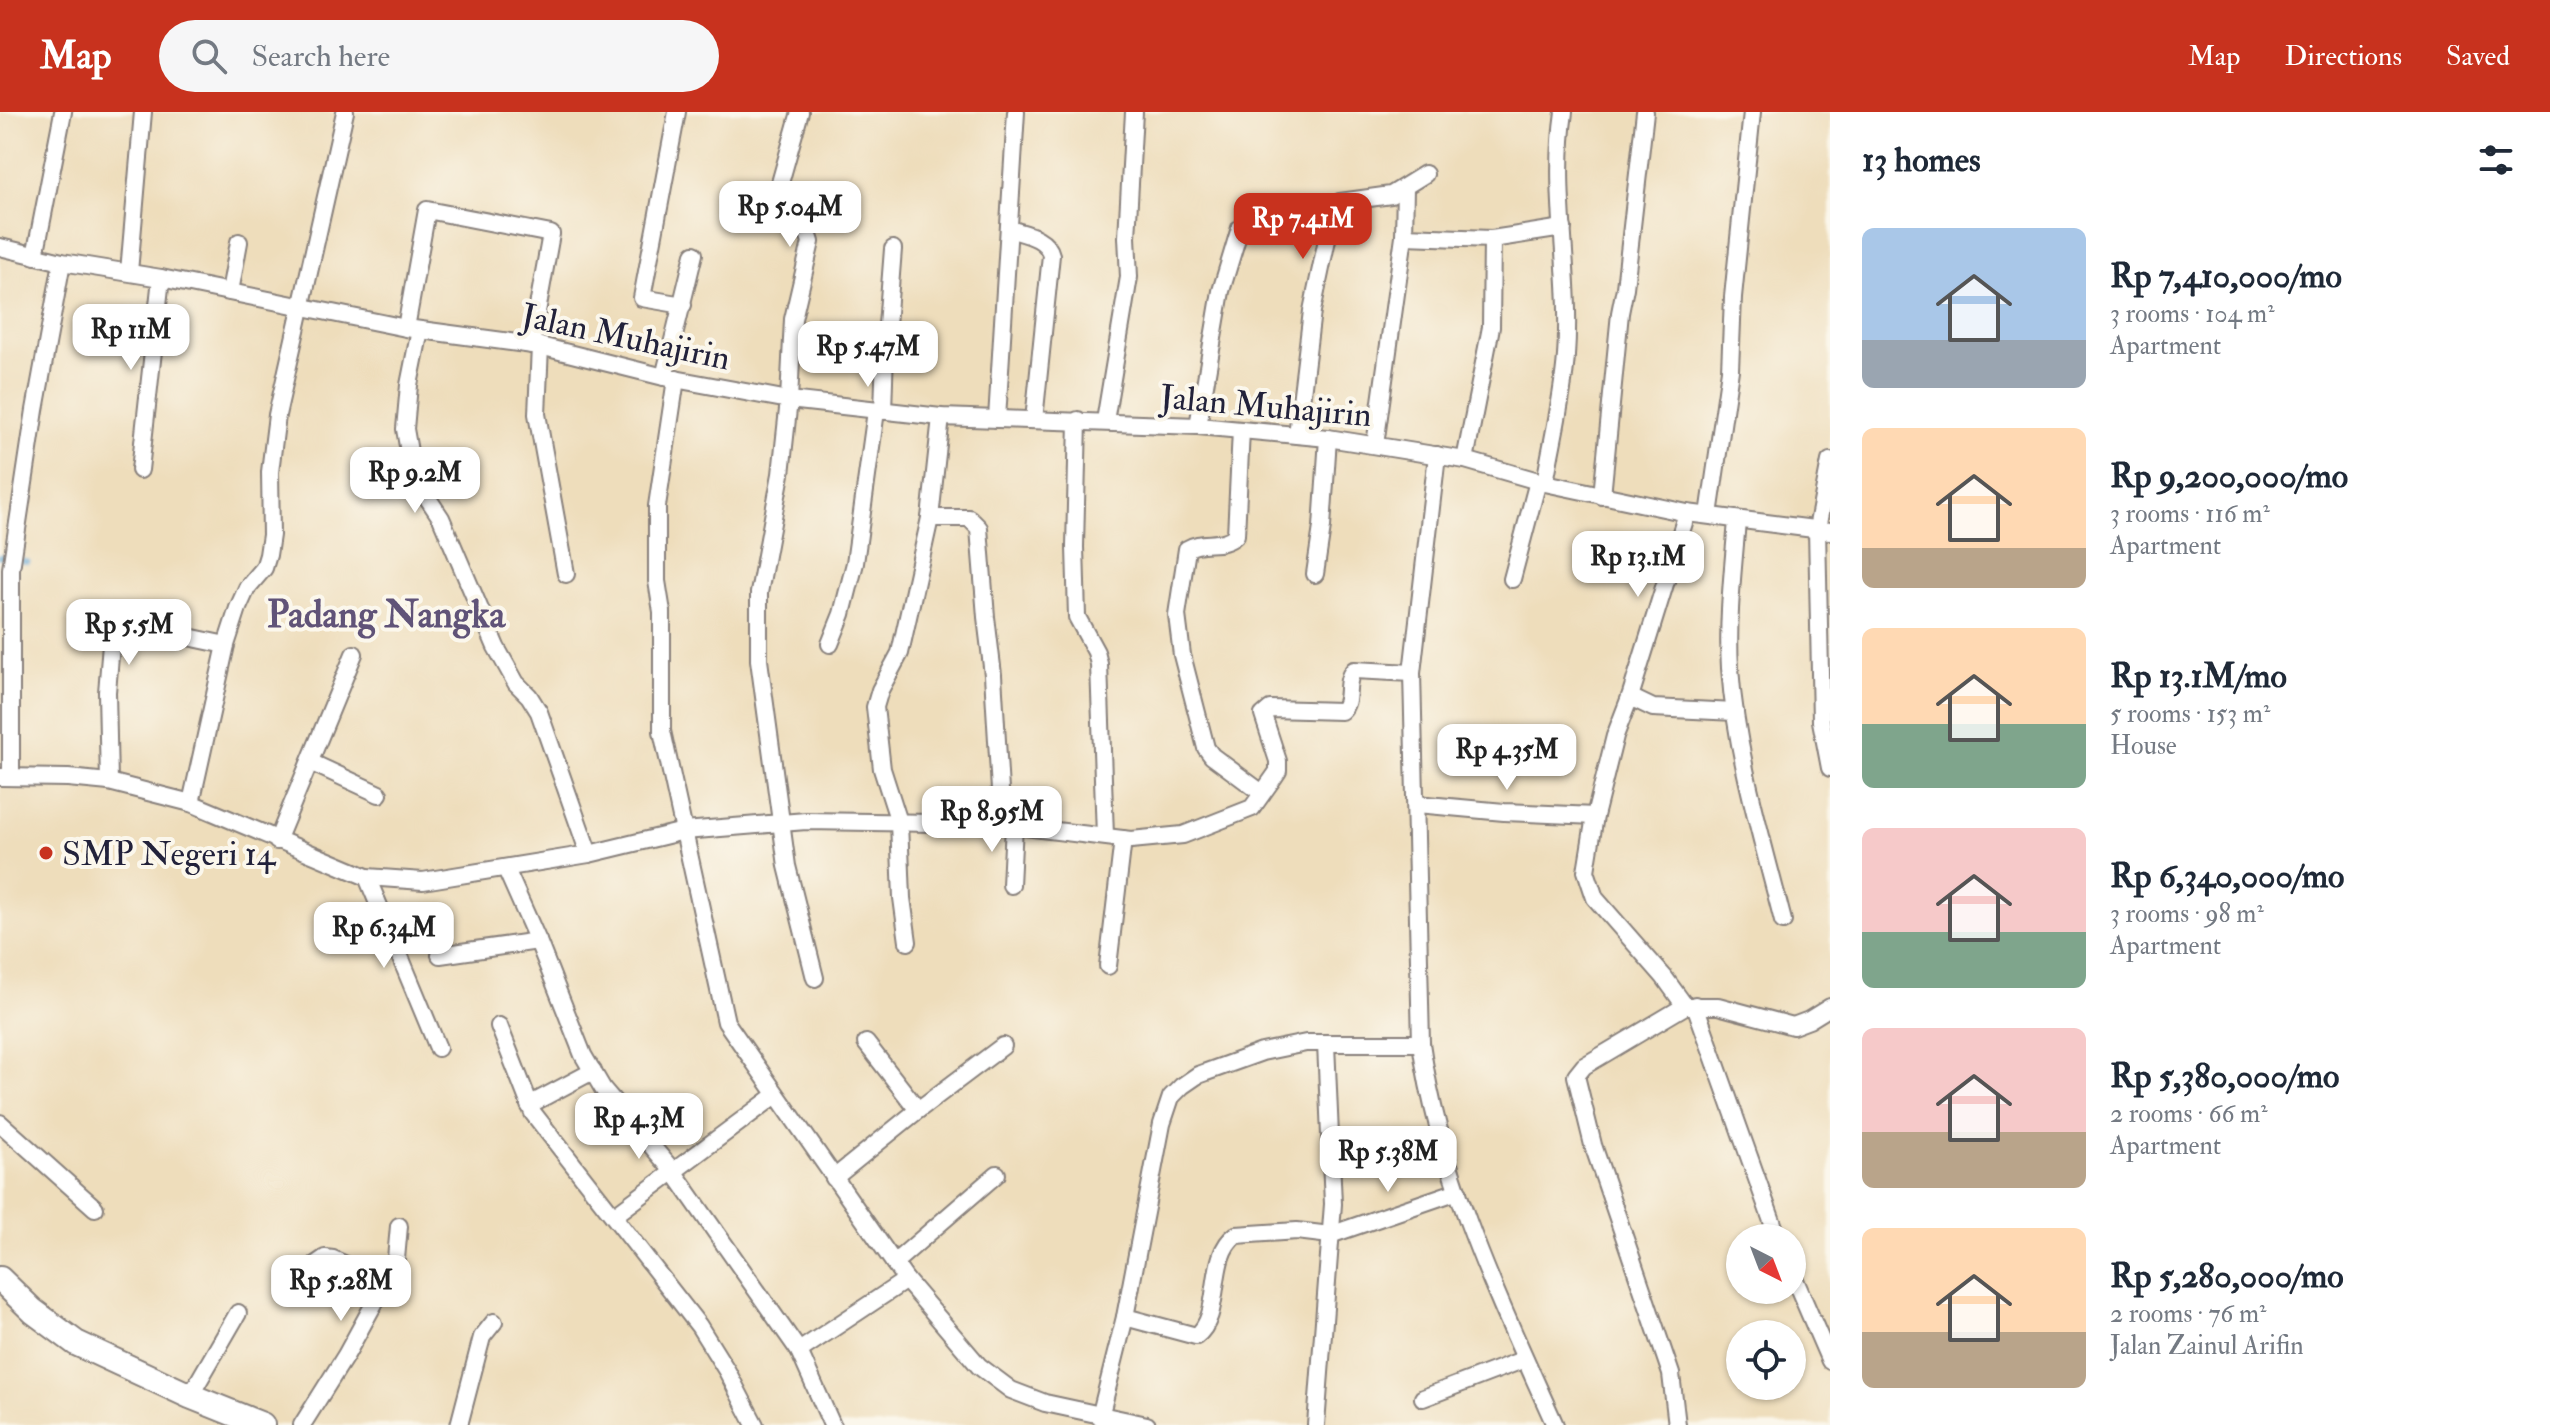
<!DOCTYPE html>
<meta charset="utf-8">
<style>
:root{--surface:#fff;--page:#f6f6f7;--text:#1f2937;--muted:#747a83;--accent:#c8321e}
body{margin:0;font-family:"IM FELL Double Pica",serif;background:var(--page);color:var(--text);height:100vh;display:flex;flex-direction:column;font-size:30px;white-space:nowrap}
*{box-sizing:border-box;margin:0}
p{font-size:26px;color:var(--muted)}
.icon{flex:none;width:44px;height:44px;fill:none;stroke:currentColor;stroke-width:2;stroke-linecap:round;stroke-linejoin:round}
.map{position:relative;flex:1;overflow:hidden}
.side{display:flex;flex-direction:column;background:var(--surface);width:720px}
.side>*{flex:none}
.needle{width:52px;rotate:138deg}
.tools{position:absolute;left:1726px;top:1112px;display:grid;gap:16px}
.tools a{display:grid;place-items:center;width:80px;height:80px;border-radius:50%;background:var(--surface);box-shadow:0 2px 6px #0004;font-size:40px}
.price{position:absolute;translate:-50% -68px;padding:0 18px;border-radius:16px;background:#fff;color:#222;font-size:26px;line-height:52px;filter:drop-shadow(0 2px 4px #0008)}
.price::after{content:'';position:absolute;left:50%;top:48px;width:24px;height:18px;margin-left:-12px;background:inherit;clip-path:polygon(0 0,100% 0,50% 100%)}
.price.current{background:var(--accent);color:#fff}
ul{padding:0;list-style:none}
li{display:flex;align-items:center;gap:24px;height:200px;padding:0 32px}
li span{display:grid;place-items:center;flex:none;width:224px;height:160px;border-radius:12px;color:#555}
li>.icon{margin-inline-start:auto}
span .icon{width:96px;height:96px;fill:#fffc;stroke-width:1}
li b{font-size:34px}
h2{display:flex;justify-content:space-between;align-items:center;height:96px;padding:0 32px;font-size:34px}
header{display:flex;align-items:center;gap:48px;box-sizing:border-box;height:112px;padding:0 40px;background:var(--accent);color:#fff}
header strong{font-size:38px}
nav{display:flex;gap:44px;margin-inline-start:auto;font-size:28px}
.search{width:560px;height:72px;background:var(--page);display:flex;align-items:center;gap:20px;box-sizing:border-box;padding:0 28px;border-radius:44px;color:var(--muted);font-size:30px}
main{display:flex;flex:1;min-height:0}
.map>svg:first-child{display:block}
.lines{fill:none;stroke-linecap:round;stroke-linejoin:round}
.stream{stroke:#5ba2d1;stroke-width:5}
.street-casing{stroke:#88807b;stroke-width:20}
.secondary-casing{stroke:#88807b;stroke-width:28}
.street{stroke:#fff;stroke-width:16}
.secondary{stroke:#fff;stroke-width:24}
.poi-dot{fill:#c8321e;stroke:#fbf7ec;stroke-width:3}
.labels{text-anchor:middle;stroke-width:8;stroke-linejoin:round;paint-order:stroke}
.street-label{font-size:34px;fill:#22223b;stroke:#fbf7ec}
.poi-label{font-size:34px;fill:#22223b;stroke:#fbf7ec;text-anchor:start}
.quarter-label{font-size:38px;font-weight:bold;fill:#605378;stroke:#fbf7ec}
</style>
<header>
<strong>Map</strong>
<div class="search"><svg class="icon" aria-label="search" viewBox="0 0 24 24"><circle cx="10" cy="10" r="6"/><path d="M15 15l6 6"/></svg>Search here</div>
<nav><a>Map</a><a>Directions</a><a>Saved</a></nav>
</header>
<main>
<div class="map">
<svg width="1830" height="1313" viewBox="0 0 1830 1313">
<rect width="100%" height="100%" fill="#fbf7ec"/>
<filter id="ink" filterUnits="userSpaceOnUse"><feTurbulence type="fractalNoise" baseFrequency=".0125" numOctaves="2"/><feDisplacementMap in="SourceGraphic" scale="16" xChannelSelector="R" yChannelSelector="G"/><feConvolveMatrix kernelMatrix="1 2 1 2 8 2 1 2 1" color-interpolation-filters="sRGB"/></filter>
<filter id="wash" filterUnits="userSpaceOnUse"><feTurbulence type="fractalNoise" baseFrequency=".006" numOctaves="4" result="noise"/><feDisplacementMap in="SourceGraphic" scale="32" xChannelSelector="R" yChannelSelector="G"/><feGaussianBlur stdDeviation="1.8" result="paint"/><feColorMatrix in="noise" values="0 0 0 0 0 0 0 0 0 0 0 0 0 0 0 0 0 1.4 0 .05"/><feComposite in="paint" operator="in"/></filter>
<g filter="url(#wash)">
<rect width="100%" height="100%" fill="#edb"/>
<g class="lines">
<!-- stream -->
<polyline class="stream" points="0,445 28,450"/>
</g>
</g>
<g filter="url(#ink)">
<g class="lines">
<!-- street casing -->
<g class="street-casing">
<g id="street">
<polyline points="677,0 642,186 683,193"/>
<polyline points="800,0 780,71 787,87 803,106 811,130 793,207 789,288 781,362 759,481 759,548 787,754 815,866"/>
<path d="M1009,117C1025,122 1047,125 1051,143L1034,308"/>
<polyline points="1404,124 1492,127 1563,116"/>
<polyline points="0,135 62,150 161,166 406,216 540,234 664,265 789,288 941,305 1198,314 1328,326 1465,348 1545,371 1687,401 1830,419"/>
<polyline points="35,144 63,0"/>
<polyline points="129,160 143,0"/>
<polyline points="230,180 239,130"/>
<polyline points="406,216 427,98 551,122 531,233"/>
<polyline points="420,218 409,273 405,317 411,351 419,373 441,406 496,535 516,571 529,584 539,600 589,742"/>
<polyline points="540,234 537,302 566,462"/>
<polyline points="664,265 694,142"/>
<polyline points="676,267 657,394 657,469 662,500 662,619 726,910 906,1168 979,1254 1011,1278 1045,1291 1147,1313"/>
<polyline points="883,299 885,239 893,137"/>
<polyline points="997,307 1016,0"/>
<polyline points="1078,308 1075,435 1077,505 1096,540 1099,552 1105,724"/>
<polyline points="1105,309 1129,165 1127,125 1134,0"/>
<polyline points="1198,314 1221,179 1240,116"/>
<path d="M1241,318L1236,423C1222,437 1202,427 1187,437L1177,503L1182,543L1206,636L1212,644L1262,681"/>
<polyline points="1297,323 1312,199 1334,94 1340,90 1391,83 1425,62"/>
<polyline points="1375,333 1404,124 1405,76"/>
<path d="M1437,343L1412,561L1421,931C1440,1066 1500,1190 1555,1313"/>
<polyline points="1465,348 1491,215 1492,127"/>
<polyline points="1830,349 1817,417 1821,609 1830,656"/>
<polyline points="140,358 161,166"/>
<path d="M1545,371C1552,329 1563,286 1566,244C1572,163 1552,81 1564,0"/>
<polyline points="1602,384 1620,201 1625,176 1645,0"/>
<polyline points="1709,403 1730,258 1733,185 1752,0"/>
<polyline points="930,406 969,406 979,416 986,505 993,563 1000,678 999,712"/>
<path d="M1737,409C1733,458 1727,507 1730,556C1736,642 1762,726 1783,809"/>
<polyline points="1315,462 1322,415 1328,326"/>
<polyline points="1512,467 1538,369"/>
<polyline points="830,532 842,502 855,451 876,299"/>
<polyline points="1630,585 1653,596 1735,600"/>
<polyline points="310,650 379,682"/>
<path d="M0,665L68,666L109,670L191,691L367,765L423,769L589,742L684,719L806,709L999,712L1131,728L1183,723L1252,696L1274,665L1278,659V649L1263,603L1270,597L1341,599C1353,588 1343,570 1354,558L1412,561"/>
<polyline points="11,665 11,457 35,298 62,150"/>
<polyline points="109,670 107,580 113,509 226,533"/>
<polyline points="191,691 226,533 238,496 247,476 264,456 268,443 271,423 270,360 277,303 345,0"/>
<polyline points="1417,692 1504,700 1595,704"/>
<polyline points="277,729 354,542"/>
<polyline points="506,757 538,829 583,943 603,977 673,1059 799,1239 832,1313"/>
<polyline points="367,765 438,936"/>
<polyline points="1011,773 1014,713"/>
<polyline points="908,830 902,786 899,710 882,657 875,595 880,578 900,541 930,406 941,305"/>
<polyline points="440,843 538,829"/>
<polyline points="1108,854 1123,727"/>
<polyline points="1695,893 1778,1126"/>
<polyline points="1685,894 1664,865 1595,786 1586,759 1595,704 1615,624 1630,585 1687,401"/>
<polyline points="499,914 533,1001 699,1214 727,1259 755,1313"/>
<polyline points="866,931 918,998"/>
<polyline points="529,993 593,959"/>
<polyline points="0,1011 95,1096"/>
<polyline points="834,1066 918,998 1003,934"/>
<polyline points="615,1103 776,983"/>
<polyline points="894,1151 997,1062"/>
<polyline points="1792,1161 1830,1249"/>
<polyline points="294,1186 309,1157 325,1146 333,1147 385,1171"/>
<path d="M1125,1205L1196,1224C1224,1204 1206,1144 1236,1123L1297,1119L1330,1123L1458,1079"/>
<polyline points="799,1239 906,1168"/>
<polyline points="190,1284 238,1201"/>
<polyline points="1423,1286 1525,1247"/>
<polyline points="1100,1305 1125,1205 1162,1012 1171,985 1182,974 1198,963 1262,940 1306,931 1421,931"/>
<polyline points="302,1313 346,1243 393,1157 396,1147 399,1114"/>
<polyline points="459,1313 482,1225 494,1210"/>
<polyline points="1316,1313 1333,1092 1326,932"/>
<polyline points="1677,1313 1671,1262 1593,1033 1576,964 1584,954 1685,894 1718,894 1793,914 1809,908 1830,895"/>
</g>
</g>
<!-- secondary casing -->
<g class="secondary-casing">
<polyline id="secondary" points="0,1167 33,1199 76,1231 190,1284 262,1313"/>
</g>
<!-- street -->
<use href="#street" class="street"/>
<!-- secondary -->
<use href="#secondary" class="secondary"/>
</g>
</g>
<!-- markers -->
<circle class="poi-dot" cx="46" cy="741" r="8"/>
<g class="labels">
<!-- street labels -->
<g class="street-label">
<text transform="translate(626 224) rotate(12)" y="12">Jalan Muhajirin</text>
<text transform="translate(1266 293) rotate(5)" y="12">Jalan Muhajirin</text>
</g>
<!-- poi labels -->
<g class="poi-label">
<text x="62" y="753">SMP Negeri 14</text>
</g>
<!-- quarter labels -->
<g class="quarter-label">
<text x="386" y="515">Padang Nangka</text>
</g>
</g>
</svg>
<div class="tools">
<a><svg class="needle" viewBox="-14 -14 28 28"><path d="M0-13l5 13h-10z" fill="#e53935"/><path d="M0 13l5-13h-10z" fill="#747a83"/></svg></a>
<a><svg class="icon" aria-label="locate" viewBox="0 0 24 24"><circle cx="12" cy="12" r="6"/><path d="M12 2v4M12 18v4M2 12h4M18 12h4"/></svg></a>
</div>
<b class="price" style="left:790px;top:137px">Rp 5.04M</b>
<b class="price current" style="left:1303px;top:149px">Rp 7.41M</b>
<b class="price" style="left:131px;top:260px">Rp 11M</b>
<b class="price" style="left:868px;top:277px">Rp 5.47M</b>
<b class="price" style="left:415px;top:403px">Rp 9.2M</b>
<b class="price" style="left:1638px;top:487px">Rp 13.1M</b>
<b class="price" style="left:129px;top:555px">Rp 5.5M</b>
<b class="price" style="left:1507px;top:680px">Rp 4.35M</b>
<b class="price" style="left:992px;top:742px">Rp 8.95M</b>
<b class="price" style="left:384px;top:858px">Rp 6.34M</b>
<b class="price" style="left:639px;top:1049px">Rp 4.3M</b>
<b class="price" style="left:1388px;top:1082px">Rp 5.38M</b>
<b class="price" style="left:341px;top:1211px">Rp 5.28M</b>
</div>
<section class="side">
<h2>13 homes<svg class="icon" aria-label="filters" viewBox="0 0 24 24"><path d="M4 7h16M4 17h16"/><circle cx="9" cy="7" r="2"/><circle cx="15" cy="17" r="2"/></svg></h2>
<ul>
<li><span style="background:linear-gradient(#a9c7e8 70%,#9aa5b1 0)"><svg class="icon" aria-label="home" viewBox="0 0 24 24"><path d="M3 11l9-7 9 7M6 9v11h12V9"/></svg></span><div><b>Rp 7,410,000/mo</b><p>3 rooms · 104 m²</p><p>Apartment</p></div></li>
<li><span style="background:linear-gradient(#ffd9b3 75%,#b9a48a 0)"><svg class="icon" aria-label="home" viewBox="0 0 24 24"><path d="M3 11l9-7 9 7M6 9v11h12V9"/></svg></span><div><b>Rp 9,200,000/mo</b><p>3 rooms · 116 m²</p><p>Apartment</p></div></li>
<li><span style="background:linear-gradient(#ffd9b3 60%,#7fa58c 0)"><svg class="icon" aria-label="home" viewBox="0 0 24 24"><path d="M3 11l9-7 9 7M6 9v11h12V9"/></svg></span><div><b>Rp 13.1M/mo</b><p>5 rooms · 153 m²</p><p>House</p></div></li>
<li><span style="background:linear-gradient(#f6c9c9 65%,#7fa58c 0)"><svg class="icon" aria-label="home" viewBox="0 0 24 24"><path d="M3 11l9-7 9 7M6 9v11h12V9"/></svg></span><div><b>Rp 6,340,000/mo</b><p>3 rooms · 98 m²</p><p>Apartment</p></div></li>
<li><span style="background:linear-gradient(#f6c9c9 65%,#b9a48a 0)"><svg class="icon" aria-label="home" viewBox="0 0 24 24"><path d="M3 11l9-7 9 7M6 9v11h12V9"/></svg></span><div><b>Rp 5,380,000/mo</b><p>2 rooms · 66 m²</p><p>Apartment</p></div></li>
<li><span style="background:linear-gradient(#ffd9b3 65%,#b9a48a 0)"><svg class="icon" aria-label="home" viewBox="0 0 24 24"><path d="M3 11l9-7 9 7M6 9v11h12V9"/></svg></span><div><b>Rp 5,280,000/mo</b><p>2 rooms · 76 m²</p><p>Jalan Zainul Arifin</p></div></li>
</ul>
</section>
</main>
